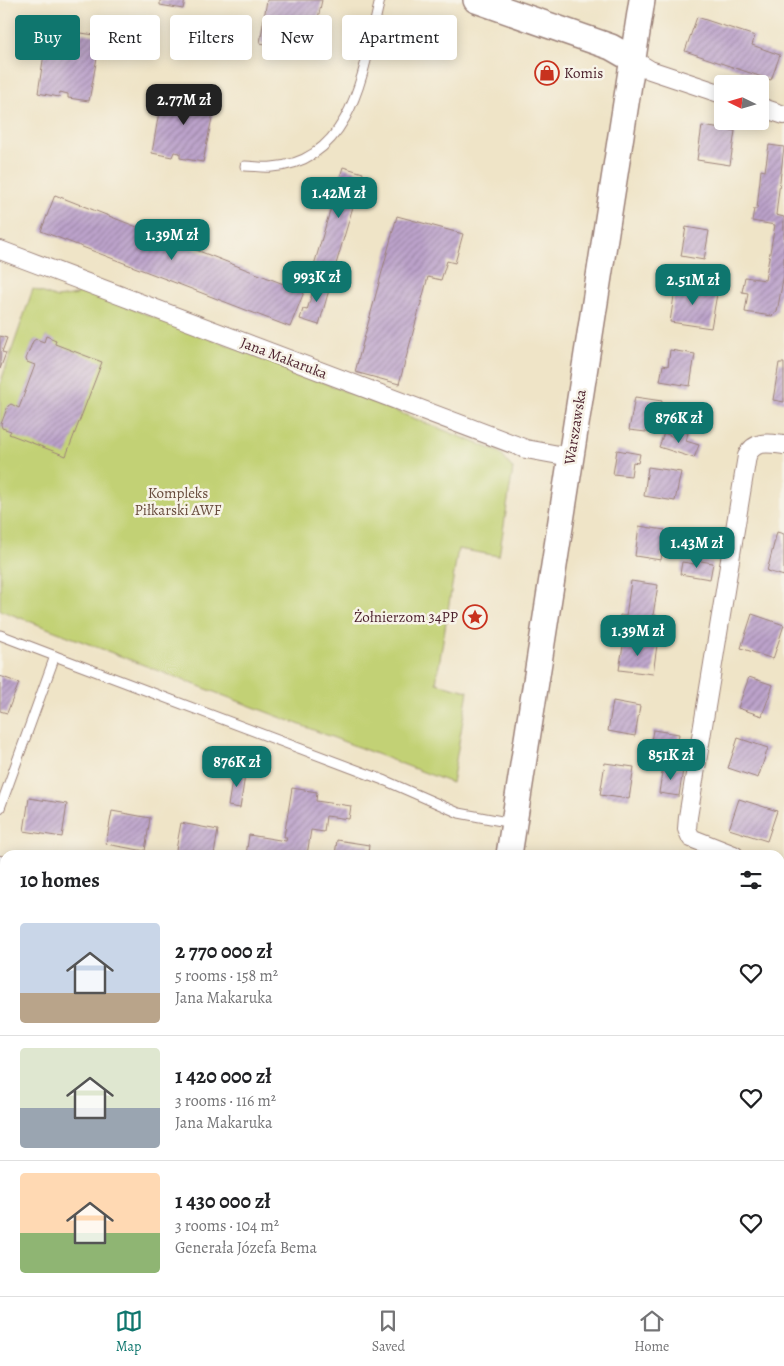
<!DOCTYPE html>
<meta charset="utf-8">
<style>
:root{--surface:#fff;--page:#f6f6f6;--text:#202124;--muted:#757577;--line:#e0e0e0;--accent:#0f766e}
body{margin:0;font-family:Alegreya,serif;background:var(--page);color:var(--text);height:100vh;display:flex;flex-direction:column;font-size:19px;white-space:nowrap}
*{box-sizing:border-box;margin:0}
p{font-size:16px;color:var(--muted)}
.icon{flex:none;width:28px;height:28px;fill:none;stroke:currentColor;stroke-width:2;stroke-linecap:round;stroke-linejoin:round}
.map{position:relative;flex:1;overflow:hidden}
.panel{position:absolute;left:0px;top:850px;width:785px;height:446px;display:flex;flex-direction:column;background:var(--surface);border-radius:15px 15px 0 0;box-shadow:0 2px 12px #0003}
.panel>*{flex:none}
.banner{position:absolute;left:15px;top:15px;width:500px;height:45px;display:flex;gap:10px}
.needle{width:32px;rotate:275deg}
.fabs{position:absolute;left:714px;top:75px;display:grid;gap:10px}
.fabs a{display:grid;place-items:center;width:55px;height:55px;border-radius:5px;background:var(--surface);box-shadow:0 2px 12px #0003;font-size:25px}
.price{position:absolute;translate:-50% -42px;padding:0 11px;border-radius:10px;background:var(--accent);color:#fff;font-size:16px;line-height:32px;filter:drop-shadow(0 1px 2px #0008)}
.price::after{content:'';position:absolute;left:50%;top:30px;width:15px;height:11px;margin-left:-8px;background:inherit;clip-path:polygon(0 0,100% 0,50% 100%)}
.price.selected{background:#222;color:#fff}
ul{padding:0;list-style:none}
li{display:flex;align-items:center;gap:15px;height:125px;padding:0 20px}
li+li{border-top:1px solid var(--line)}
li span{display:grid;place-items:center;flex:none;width:140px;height:100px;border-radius:5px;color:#555}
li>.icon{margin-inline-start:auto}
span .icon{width:60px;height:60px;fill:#fffc;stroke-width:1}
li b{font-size:21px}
h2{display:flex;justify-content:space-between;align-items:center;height:60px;padding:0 20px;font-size:21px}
.chip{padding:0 18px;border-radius:5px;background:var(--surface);box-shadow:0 2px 12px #0003;font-size:18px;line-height:45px}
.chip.selected{background:var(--accent);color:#fff}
.dock{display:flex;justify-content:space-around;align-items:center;height:70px;border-top:1px solid var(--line);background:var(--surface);font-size:14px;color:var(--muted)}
.dock a{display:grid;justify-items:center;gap:2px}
.dock .selected{color:var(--accent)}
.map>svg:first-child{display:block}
.green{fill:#c2d174;stroke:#867850}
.building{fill:url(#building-hatch)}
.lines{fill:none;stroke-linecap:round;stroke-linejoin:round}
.lane-casing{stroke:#9c8279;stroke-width:11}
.street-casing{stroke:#9c8279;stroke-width:20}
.secondary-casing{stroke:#9c8279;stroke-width:28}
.lane{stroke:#fff;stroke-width:9}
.street{stroke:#fff;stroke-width:18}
.secondary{stroke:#fff;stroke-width:25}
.labels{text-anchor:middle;stroke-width:5;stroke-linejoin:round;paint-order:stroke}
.poi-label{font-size:15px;fill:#4a1f2b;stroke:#f7f3e8;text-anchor:start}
.street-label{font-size:15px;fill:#4a1f2b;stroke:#f7f3e8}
.park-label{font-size:15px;fill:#684c3d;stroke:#f7f3e8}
</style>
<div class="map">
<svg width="784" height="1296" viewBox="0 0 784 1296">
<defs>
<pattern id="building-hatch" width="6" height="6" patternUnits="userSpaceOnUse" patternTransform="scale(1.25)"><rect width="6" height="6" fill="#bca3cb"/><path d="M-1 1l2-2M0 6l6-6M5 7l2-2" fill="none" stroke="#9b84a5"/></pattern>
</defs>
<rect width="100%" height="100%" fill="#f7f3e8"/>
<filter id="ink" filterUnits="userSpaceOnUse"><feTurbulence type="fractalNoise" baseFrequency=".02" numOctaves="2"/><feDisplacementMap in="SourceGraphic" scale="10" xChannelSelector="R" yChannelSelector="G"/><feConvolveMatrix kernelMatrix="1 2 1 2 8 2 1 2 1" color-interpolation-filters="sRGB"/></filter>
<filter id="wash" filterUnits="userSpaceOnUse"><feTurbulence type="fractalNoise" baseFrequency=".0096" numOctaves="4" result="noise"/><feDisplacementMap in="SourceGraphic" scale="20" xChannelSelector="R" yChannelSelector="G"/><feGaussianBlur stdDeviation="1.12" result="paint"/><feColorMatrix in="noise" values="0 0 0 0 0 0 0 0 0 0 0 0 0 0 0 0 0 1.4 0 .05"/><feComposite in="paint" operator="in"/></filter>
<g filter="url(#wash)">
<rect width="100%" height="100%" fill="#efe4c7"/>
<!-- green -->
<polygon class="green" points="33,289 57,298 77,295 80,289 254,355 499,452 513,469 499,556 458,549 436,683 468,691 452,783 0,610 0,384"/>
<g id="blocks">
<!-- building -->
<g class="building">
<polygon points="160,0 185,0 183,9 160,5"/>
<polygon points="267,0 322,0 311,51 288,47 289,44 283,42 282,47 260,43"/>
<polygon points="697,17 755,36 752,45 780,55 771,80 685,51"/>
<polygon points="68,31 101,36 89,101 68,98 68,94 60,92 59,97 38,93 47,34 67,37"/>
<polygon points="182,92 216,98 203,162 180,158 180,153 174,152 172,157 152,153 162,94 181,97"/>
<polygon points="702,126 735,131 730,165 697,160"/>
<polygon points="769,145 784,147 776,215 784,217 784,274 777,312 772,316 745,312 748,293 742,292 745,277 765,280 775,225 752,221 754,209 757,209 761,170 765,171"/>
<polygon points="343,167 363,173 334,271 314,265"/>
<polygon points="55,195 304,292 290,327 41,231"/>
<polygon points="397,216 463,234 455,263 447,261 441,280 428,277 399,384 355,372"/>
<polygon points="686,227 709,231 704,260 681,256"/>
<polygon points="317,278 331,283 319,325 300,319 303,309 307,310"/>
<polygon points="676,283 711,289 710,293 717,294 711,328 670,322"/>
<polygon points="0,336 7,338 2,352 6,353 0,369"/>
<polygon points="46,336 56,340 55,344 102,362 66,456 9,434 11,431 2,428 1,424 8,406 11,404 19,408 35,365 27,362 26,359 33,341 36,339 44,342"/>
<polygon points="670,350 695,354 690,386 660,381 663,365 668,366"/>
<polygon points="779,363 784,363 784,402 773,400"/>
<polygon points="635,397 662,401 660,414 667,415 663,434 629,430"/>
<polygon points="679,430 688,433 686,441 699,445 694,458 659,447 664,433 676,438"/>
<polygon points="617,450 640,454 638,463 633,462 631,476 613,474"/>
<polygon points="648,467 681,472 675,501 644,496"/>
<polygon points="639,526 665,530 661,560 635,556"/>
<polygon points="777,532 784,534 784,576 767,571"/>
<polygon points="695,560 713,563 710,579 680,574 682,562 695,564"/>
<polygon points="631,581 658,585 653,615 662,616 661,620 667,621 665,632 618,624 620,615 626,616"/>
<polygon points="752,614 784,625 773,659 741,648"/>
<polygon points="624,640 657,645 653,674 619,670"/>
<polygon points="0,676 19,683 7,713 0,711"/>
<polygon points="749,677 773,685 762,716 738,708"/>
<polygon points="613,701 640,706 635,736 608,731"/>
<polygon points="653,730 679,734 676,756 649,752"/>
<polygon points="738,738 768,748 758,778 728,768"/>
<polygon points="605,763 634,767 629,799 600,795"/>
<polygon points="663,766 683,769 679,796 659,793"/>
<polygon points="234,768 246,769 240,808 228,806"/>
<polygon points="292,788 317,792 316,801 351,806 349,819 326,816 324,832 311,830 307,855 246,855 249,835 286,841 287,837 284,837"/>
<polygon points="29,798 67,804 62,837 24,831"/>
<polygon points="739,799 777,811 767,841 729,829"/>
<polygon points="112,811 150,818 145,851 106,844"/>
<polygon points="181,823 218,830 214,855 175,855"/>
<polygon points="337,840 369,845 368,855 335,855"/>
<polygon points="780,883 784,884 784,901 780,900"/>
<polygon points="2,937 5,937 5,962 0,962"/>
<polygon points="782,1109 784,1110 784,1151 780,1149"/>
<polygon points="784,1235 784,1275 780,1274 780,1239 782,1239"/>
<polygon points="581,1291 614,1291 613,1296 579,1296"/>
<polygon points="640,1291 676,1291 675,1296 639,1296"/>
</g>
</g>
</g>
<g filter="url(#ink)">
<use href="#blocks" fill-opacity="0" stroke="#9c8279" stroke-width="1"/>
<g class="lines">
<!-- lane casing -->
<g class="lane-casing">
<g id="lane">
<path d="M245,166C254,166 263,168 272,167C356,161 364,63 380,0"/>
<polyline points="0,635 55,656 0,808"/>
<polyline points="55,656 386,781 459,813 512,823"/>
<polyline points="780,1050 784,1051"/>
<polyline points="736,1291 751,1296"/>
</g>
</g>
<!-- street casing -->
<g class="street-casing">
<g id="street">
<polyline points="632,59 650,70 722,94"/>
<polyline points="760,107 784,115"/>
<polyline points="0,250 526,449 570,457"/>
<path d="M734,855L691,838L687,829L688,817L747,456C754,440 768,443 784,445"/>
<polyline points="0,865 5,866"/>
<polyline points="780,871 784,873"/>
</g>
</g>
<!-- secondary casing -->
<g class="secondary-casing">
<g id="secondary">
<polyline points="476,0 611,47 632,59"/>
<polyline points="509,855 642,0"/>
<polyline points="439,1296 440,1291"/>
</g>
</g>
<!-- lane -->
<use href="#lane" class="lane"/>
<!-- street -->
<use href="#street" class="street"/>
<!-- secondary -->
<use href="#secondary" class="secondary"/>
</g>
</g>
<!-- icons -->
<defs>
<g id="shop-ring" transform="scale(1.25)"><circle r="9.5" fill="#f7f3e8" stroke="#c8321e" stroke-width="1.5"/><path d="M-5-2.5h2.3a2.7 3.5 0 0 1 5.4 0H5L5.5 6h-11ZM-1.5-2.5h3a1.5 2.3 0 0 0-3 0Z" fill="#c8321e"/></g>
<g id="sight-ring" transform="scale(1.25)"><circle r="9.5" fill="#f7f3e8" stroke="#c8321e" stroke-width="1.5"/><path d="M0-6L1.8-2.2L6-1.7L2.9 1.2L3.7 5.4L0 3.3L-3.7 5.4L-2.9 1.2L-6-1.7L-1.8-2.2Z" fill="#c8321e"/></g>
</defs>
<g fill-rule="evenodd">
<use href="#shop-ring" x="547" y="73"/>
<use href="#sight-ring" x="475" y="617"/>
</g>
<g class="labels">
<!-- poi labels -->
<g class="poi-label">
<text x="564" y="78">Komis</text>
<text x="458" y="622" text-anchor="end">Żołnierzom 34PP</text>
</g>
<!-- street labels -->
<g class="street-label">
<text transform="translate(284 358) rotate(21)" y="5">Jana Makaruka</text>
<text transform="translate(575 427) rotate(-81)" y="5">Warszawska</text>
</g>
<!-- park labels -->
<g class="park-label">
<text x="178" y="498">Kompleks<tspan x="178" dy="17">Piłkarski AWF</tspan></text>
</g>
</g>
</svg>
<div class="fabs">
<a><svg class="needle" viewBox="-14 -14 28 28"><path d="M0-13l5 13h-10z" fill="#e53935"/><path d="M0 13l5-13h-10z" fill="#757577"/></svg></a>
</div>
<b class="price selected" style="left:184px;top:126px">2.77M zł</b>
<b class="price" style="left:339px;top:219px">1.42M zł</b>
<b class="price" style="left:172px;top:261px">1.39M zł</b>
<b class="price" style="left:317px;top:303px">993K zł</b>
<b class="price" style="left:693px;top:306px">2.51M zł</b>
<b class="price" style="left:679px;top:444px">876K zł</b>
<b class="price" style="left:697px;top:569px">1.43M zł</b>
<b class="price" style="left:638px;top:657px">1.39M zł</b>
<b class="price" style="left:671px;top:781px">851K zł</b>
<b class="price" style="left:237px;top:788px">876K zł</b>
<div class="banner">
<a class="chip selected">Buy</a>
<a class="chip">Rent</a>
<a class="chip">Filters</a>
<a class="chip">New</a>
<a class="chip">Apartment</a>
</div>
<section class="panel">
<h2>10 homes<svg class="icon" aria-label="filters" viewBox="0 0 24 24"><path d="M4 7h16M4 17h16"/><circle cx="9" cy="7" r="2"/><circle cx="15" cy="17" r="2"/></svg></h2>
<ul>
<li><span style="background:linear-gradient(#c9d6e8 70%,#b9a48a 0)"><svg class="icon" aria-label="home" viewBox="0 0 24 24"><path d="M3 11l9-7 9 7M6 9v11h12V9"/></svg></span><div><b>2 770 000 zł</b><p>5 rooms · 158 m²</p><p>Jana Makaruka</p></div><svg class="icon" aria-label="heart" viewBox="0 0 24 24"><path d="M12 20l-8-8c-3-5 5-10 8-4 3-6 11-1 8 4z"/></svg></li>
<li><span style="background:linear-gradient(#dfe7d0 60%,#9aa5b1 0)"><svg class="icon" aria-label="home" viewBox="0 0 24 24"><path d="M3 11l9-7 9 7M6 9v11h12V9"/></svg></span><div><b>1 420 000 zł</b><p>3 rooms · 116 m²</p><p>Jana Makaruka</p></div><svg class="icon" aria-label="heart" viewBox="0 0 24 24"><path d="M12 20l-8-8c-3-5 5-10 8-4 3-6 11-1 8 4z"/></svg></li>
<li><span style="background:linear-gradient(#ffd9b3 60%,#8fb573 0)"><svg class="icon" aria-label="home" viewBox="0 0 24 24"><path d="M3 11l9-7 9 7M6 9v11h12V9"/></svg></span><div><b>1 430 000 zł</b><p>3 rooms · 104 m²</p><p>Generała Józefa Bema</p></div><svg class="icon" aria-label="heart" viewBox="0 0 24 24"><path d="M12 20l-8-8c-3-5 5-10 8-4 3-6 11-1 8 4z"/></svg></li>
</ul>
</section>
</div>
<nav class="dock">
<a class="selected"><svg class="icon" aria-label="map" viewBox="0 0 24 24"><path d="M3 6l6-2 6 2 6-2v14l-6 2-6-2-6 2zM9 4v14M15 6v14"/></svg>Map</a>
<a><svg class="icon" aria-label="saved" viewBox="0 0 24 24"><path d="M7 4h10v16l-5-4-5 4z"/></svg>Saved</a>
<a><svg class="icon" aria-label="home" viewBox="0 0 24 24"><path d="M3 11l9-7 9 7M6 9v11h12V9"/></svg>Home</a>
</nav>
